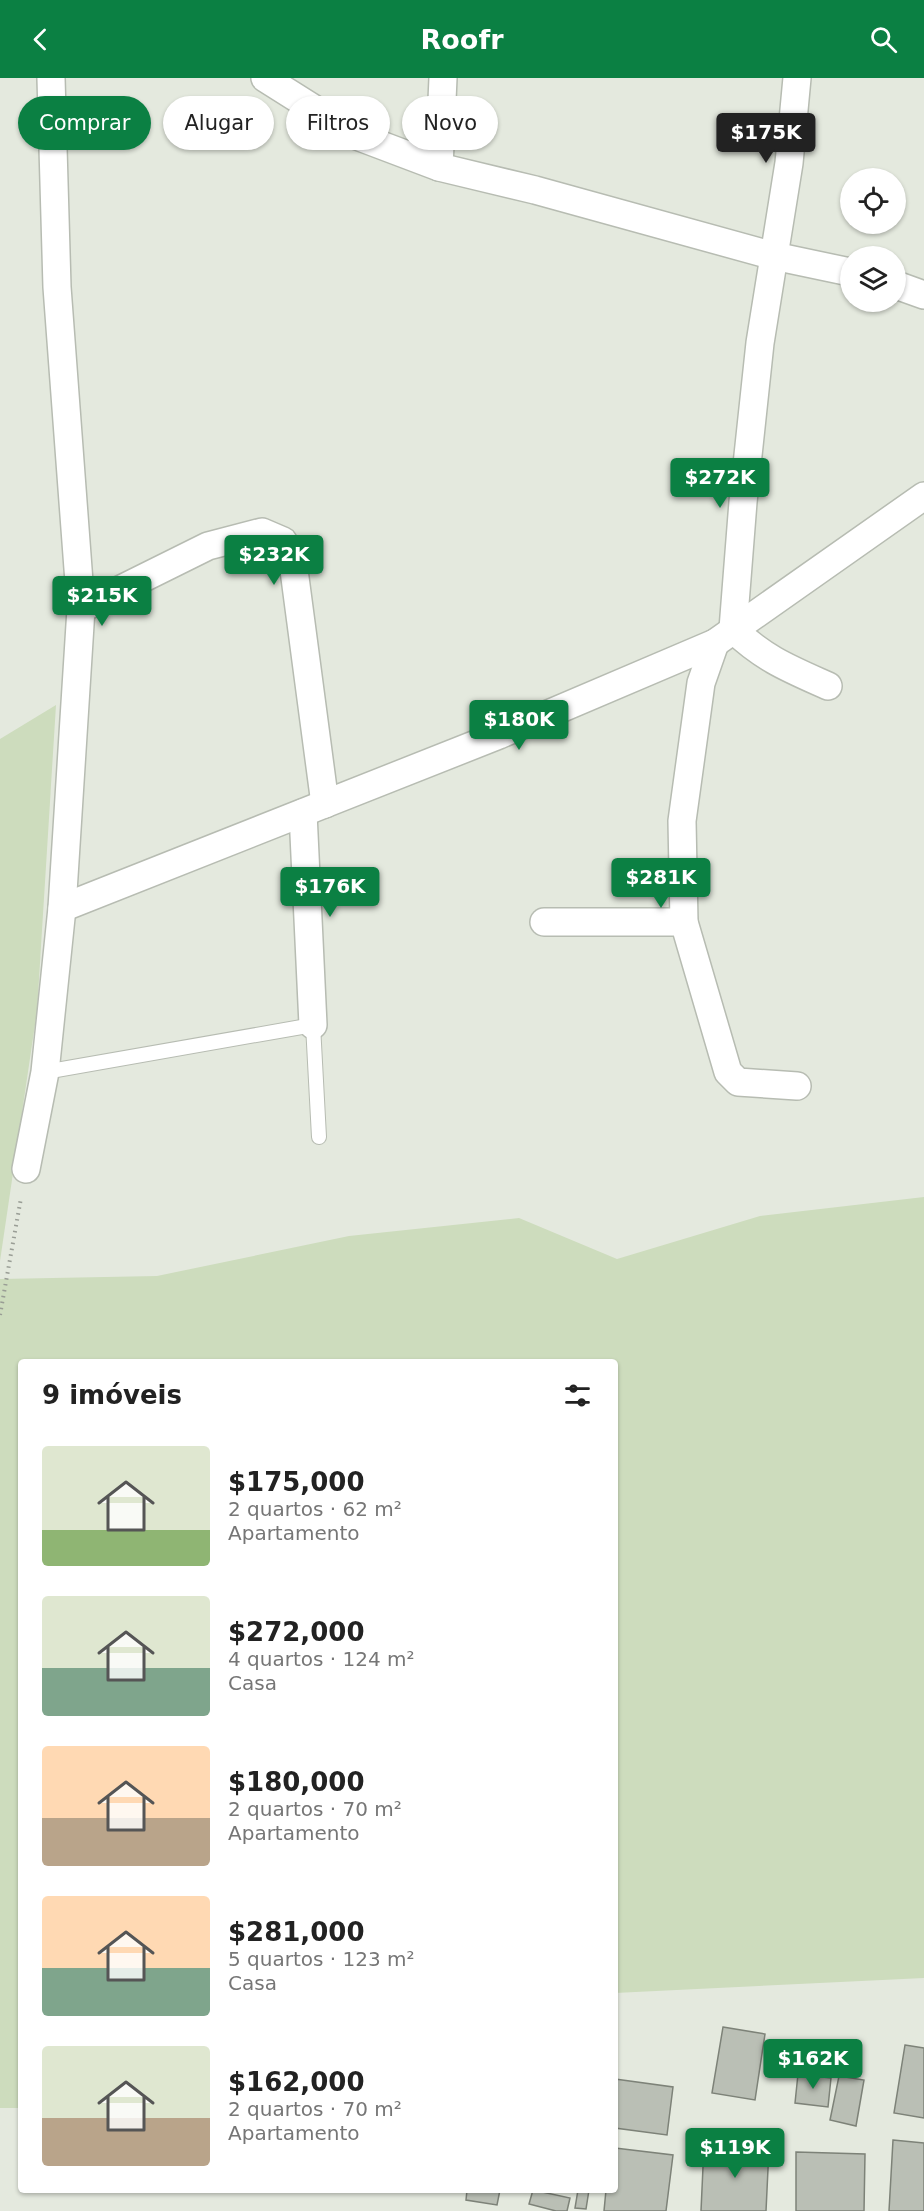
<!DOCTYPE html>
<html lang="pt">
<meta charset="utf-8">
<style>
:root{--surface:#fff;--page:#f2f2f2;--text:#222;--muted:#767676;--accent:#0b8043}
body{margin:0;font-family:"DejaVu Sans",sans-serif;background:var(--page);color:var(--text);height:100vh;display:flex;flex-direction:column;font-size:22px;white-space:nowrap}
*{box-sizing:border-box;margin:0}
p{font-size:20px;color:var(--muted)}
.icon{flex:none;width:33px;height:33px;fill:none;stroke:currentColor;stroke-width:2;stroke-linecap:round;stroke-linejoin:round}
.map{position:relative;flex:1;overflow:hidden}
.sheet{position:absolute;left:18px;top:1281px;width:600px;height:834px;display:flex;flex-direction:column;background:var(--surface);border-radius:6px;box-shadow:0 2px 4px #0004}
.sheet>*{flex:none}
.banner{position:absolute;left:18px;top:18px;width:600px;height:54px;display:flex;gap:12px}
.fabs{position:absolute;left:840px;top:90px;display:grid;gap:12px}
.fabs a{display:grid;place-items:center;width:66px;height:66px;border-radius:50%;background:var(--surface);box-shadow:0 2px 4px #0004;font-size:30px}
.price{position:absolute;translate:-50% -51px;padding:0 14px;border-radius:6px;background:var(--accent);color:#fff;font-size:20px;line-height:39px;filter:drop-shadow(0 2px 3px #0008)}
.price::after{content:'';position:absolute;left:50%;top:36px;width:18px;height:14px;margin-left:-9px;background:inherit;clip-path:polygon(0 0,100% 0,50% 100%)}
.price.current{background:#222;color:#fff}
ul{padding:0;list-style:none}
li{display:flex;align-items:center;gap:18px;height:150px;padding:0 24px}
li span{display:grid;place-items:center;flex:none;width:168px;height:120px;border-radius:6px;color:#555}
li>.icon{margin-inline-start:auto}
span .icon{width:72px;height:72px;fill:#fffc;stroke-width:1}
li b{font-size:26px}
h2{display:flex;justify-content:space-between;align-items:center;height:72px;padding:0 24px;font-size:26px}
.tag{padding:0 21px;border-radius:27px;background:var(--surface);box-shadow:0 2px 4px #0004;font-size:21px;line-height:54px}
.tag.current{background:var(--accent);color:#fff}
header{display:flex;justify-content:space-between;align-items:center;height:78px;padding:0 24px;background:var(--accent);color:#fff;font-size:27px;font-weight:800}
.map>svg:first-child{display:block}
.green{fill:#cddcbd}
.building{fill:#babfb5;stroke:#7d8278;stroke-width:1.5}
.lines{fill:none;stroke-linecap:round;stroke-linejoin:round}
.service-casing{stroke:#b7bcb2;stroke-width:16}
.minor-casing{stroke:#b7bcb2;stroke-width:30}
.path{stroke:#999d95;stroke-width:4;stroke-dasharray:1.5 4.5;stroke-linecap:butt}
.service{stroke:#fff;stroke-width:14}
.minor{stroke:#fff;stroke-width:27}
</style>
<header><svg class="icon" aria-label="back" viewBox="0 0 24 24"><path d="M15 5l-7 7 7 7"/></svg>Roofr<svg class="icon" aria-label="search" viewBox="0 0 24 24"><circle cx="10" cy="10" r="6"/><path d="M15 15l6 6"/></svg></header>
<div class="map">
<svg width="924" height="2133" viewBox="0 0 924 2133">
<rect width="100%" height="100%" fill="#e4e9de"/>
<!-- green -->
<g class="green">
<polygon points="56,627 37,933 0,1183 0,661"/>
<polygon points="924,1119 924,1900 615,1915 615,1284 21,1284 21,2030 0,2030 0,1201 157,1198 349,1158 519,1140 617,1181 760,1138"/>
</g>
<!-- building -->
<g class="building">
<polygon points="723,1949 765,1956 755,2022 712,2015"/>
<polygon points="905,1967 924,1970 924,2040 894,2035"/>
<polygon points="798,1996 831,2000 828,2029 795,2025"/>
<polygon points="839,1998 864,2002 856,2048 830,2042"/>
<polygon points="615,2001 673,2009 667,2057 615,2050"/>
<polygon points="893,2062 924,2065 924,2133 889,2133"/>
<polygon points="704,2067 769,2070 766,2133 701,2133"/>
<polygon points="615,2070 673,2077 666,2133 604,2133 606,2112 615,2112"/>
<polygon points="796,2074 865,2076 864,2133 796,2133"/>
<polygon points="467,2112 500,2112 497,2127 466,2122"/>
<polygon points="533,2112 570,2120 567,2133 556,2133 529,2126"/>
<polygon points="578,2112 589,2112 586,2131 575,2130"/>
</g>
<g class="lines">
<!-- service casing -->
<g class="service-casing">
<polyline id="service" points="45,994 313,947 319,1059"/>
</g>
<!-- minor casing -->
<g class="minor-casing">
<g id="minor">
<polyline points="265,0 357,58 439,89 535,112 774,178 850,194"/>
<path d="M797,0L789,85L760,265L743,424L733,551C764,581 790,591 828,608"/>
<polyline points="439,89 443,0"/>
<polyline points="896,207 924,217"/>
<polyline points="81,531 208,468 262,454 283,463 292,477 325,726"/>
<polyline points="715,565 701,605 682,743 684,844 728,994 738,1004 797,1008"/>
<polyline points="303,735 313,947"/>
<polyline points="62,830 499,657 715,565 924,418"/>
<polyline points="544,844 684,844"/>
<polyline points="26,1091 45,994 62,830 81,531 57,209 51,0"/>
</g>
</g>
<!-- path -->
<polyline class="path" points="0,1237 21,1120"/>
<!-- service -->
<use href="#service" class="service"/>
<!-- minor -->
<use href="#minor" class="minor"/>
</g>
</svg>
<div class="fabs">
<a><svg class="icon" aria-label="locate" viewBox="0 0 24 24"><circle cx="12" cy="12" r="6"/><path d="M12 2v4M12 18v4M2 12h4M18 12h4"/></svg></a>
<a><svg class="icon" aria-label="layers" viewBox="0 0 24 24"><path d="M12 4l9 5-9 5-9-5zM3 14l9 5 9-5"/></svg></a>
</div>
<b class="price current" style="left:766px;top:86px">$175K</b>
<b class="price" style="left:720px;top:431px">$272K</b>
<b class="price" style="left:274px;top:508px">$232K</b>
<b class="price" style="left:102px;top:549px">$215K</b>
<b class="price" style="left:519px;top:673px">$180K</b>
<b class="price" style="left:661px;top:831px">$281K</b>
<b class="price" style="left:330px;top:840px">$176K</b>
<b class="price" style="left:813px;top:2012px">$162K</b>
<b class="price" style="left:735px;top:2101px">$119K</b>
<div class="banner">
<a class="tag current">Comprar</a>
<a class="tag">Alugar</a>
<a class="tag">Filtros</a>
<a class="tag">Novo</a>
</div>
<section class="sheet">
<h2>9 imóveis<svg class="icon" aria-label="filters" viewBox="0 0 24 24"><path d="M4 7h16M4 17h16"/><circle cx="9" cy="7" r="2"/><circle cx="15" cy="17" r="2"/></svg></h2>
<ul>
<li><span style="background:linear-gradient(#dfe7d0 70%,#8fb573 0)"><svg class="icon" aria-label="home" viewBox="0 0 24 24"><path d="M3 11l9-7 9 7M6 9v11h12V9"/></svg></span><div><b>$175,000</b><p>2 quartos · 62 m²</p><p>Apartamento</p></div></li>
<li><span style="background:linear-gradient(#dfe7d0 60%,#7fa58c 0)"><svg class="icon" aria-label="home" viewBox="0 0 24 24"><path d="M3 11l9-7 9 7M6 9v11h12V9"/></svg></span><div><b>$272,000</b><p>4 quartos · 124 m²</p><p>Casa</p></div></li>
<li><span style="background:linear-gradient(#ffd9b3 60%,#b9a48a 0)"><svg class="icon" aria-label="home" viewBox="0 0 24 24"><path d="M3 11l9-7 9 7M6 9v11h12V9"/></svg></span><div><b>$180,000</b><p>2 quartos · 70 m²</p><p>Apartamento</p></div></li>
<li><span style="background:linear-gradient(#ffd9b3 60%,#7fa58c 0)"><svg class="icon" aria-label="home" viewBox="0 0 24 24"><path d="M3 11l9-7 9 7M6 9v11h12V9"/></svg></span><div><b>$281,000</b><p>5 quartos · 123 m²</p><p>Casa</p></div></li>
<li><span style="background:linear-gradient(#dfe7d0 60%,#b9a48a 0)"><svg class="icon" aria-label="home" viewBox="0 0 24 24"><path d="M3 11l9-7 9 7M6 9v11h12V9"/></svg></span><div><b>$162,000</b><p>2 quartos · 70 m²</p><p>Apartamento</p></div></li>
</ul>
</section>
</div>
